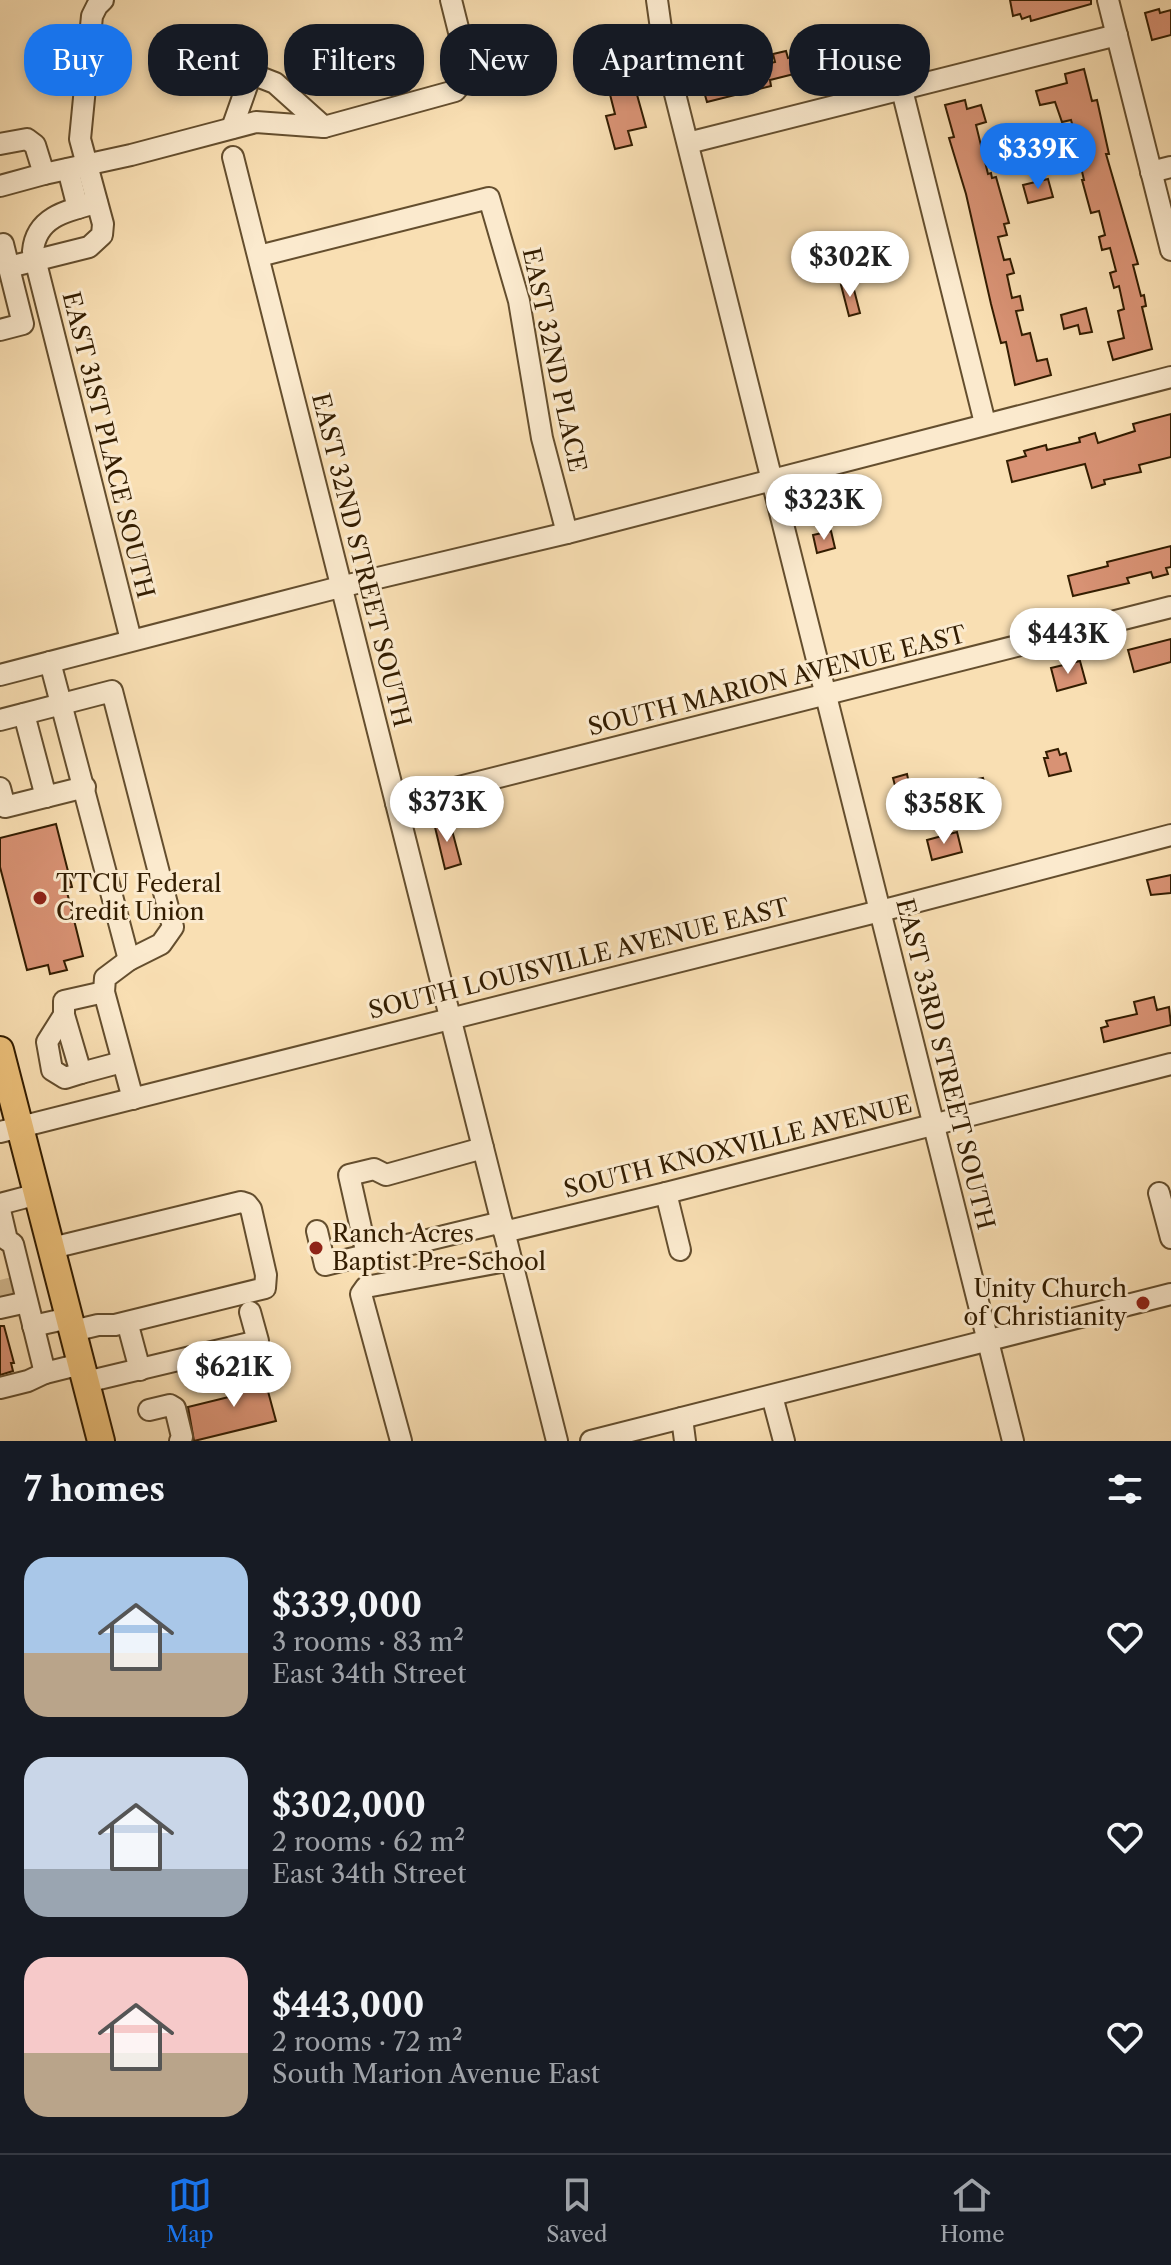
<!DOCTYPE html>
<meta charset="utf-8">
<style>
:root{--surface:#171b24;--page:#242831;--text:#f1f3f6;--muted:#9ea1a6;--line:#363941;--accent:#1a73e8}
body{margin:0;font-family:"Libre Caslon Text",serif;background:var(--page);color:var(--text);height:100vh;display:flex;flex-direction:column;font-size:30px;white-space:nowrap}
*{box-sizing:border-box;margin:0}
p{font-size:26px;color:var(--muted)}
.icon{flex:none;width:44px;height:44px;fill:none;stroke:currentColor;stroke-width:2;stroke-linecap:round;stroke-linejoin:round}
.map{position:relative;height:1441px;overflow:hidden}
.details{display:flex;flex-direction:column;background:var(--surface);flex:1}
.details>*{flex:none}
.hud{position:absolute;left:24px;top:24px;width:1124px;height:72px;display:flex;gap:16px}
.price{position:absolute;translate:-50% -68px;padding:0 18px;border-radius:28px;background:#fff;color:#222;font-size:26px;line-height:52px;filter:drop-shadow(0 2px 4px #0008)}
.price::after{content:'';position:absolute;left:50%;top:48px;width:24px;height:18px;margin-left:-12px;background:inherit;clip-path:polygon(0 0,100% 0,50% 100%)}
.price.selected{background:var(--accent);color:#fff}
ul{padding:0;list-style:none}
li{display:flex;align-items:center;gap:24px;height:200px;padding:0 24px}
li span{display:grid;place-items:center;flex:none;width:224px;height:160px;border-radius:24px;color:#555}
li>.icon{margin-inline-start:auto}
span .icon{width:96px;height:96px;fill:#fffc;stroke-width:1}
li b{font-size:34px}
h2{display:flex;justify-content:space-between;align-items:center;height:96px;padding:0 24px;font-size:34px}
.pill{padding:0 28px;border-radius:32px;background:var(--surface);box-shadow:0 4px 12px #0003;font-size:28px;line-height:72px}
.pill.selected{background:var(--accent);color:#fff}
.dock{display:flex;justify-content:space-around;align-items:center;height:112px;border-top:2px solid var(--line);background:var(--surface);font-size:22px;color:var(--muted)}
.dock a{display:grid;justify-items:center;gap:4px}
.dock .selected{color:var(--accent)}
.map>svg:first-child{display:block}
.building{fill:#d89274;stroke:#331d01;stroke-width:2}
.lines{fill:none;stroke-linecap:round;stroke-linejoin:round}
.minor-tunnel{stroke:#d1b88f;stroke-width:20;stroke-dasharray:20 10;stroke-linecap:butt}
.minor-casing{stroke:#644e2e;stroke-width:24}
.major-casing{stroke:#331d01;stroke-width:30}
.minor{stroke:#fbeace;stroke-width:20}
.major{stroke:#ecc07a;stroke-width:26}
.poi-dot{fill:#8f2418;stroke:#fbeace;stroke-width:3}
.labels{text-anchor:middle;stroke-width:6;stroke-linejoin:round;paint-order:stroke}
.street-label{font-size:24px;fill:#331d01;stroke:#fbeace}
.poi-label{font-size:24px;fill:#331d01;stroke:#fbeace;text-anchor:start}
</style>
<div class="map">
<svg width="1171" height="1441" viewBox="0 0 1171 1441">
<rect width="100%" height="100%" fill="#f9dfb3"/>
<filter id="stains"><feTurbulence type="fractalNoise" baseFrequency=".0025" numOctaves="4"/><feColorMatrix values="0 0 0 0 .2 0 0 0 0 .09 0 0 0 0 .02 0 0 0 .5 -.17"/></filter>
<radialGradient id="worn" r=".72"><stop offset=".6" stop-color="#630" stop-opacity="0"/><stop offset="1" stop-color="#630" stop-opacity=".3"/></radialGradient>
<!-- building -->
<g class="building">
<polygon points="1010,0 1091,0 1091,4 1031,21 1030,16 1022,19 1020,14 1013,16"/>
<polygon points="1159,9 1160,13 1171,10 1171,35 1152,40 1145,13"/>
<polygon points="743,45 749,68 775,62 773,54 786,51 788,58 805,53 811,74 795,78 794,74 770,80 771,86 707,102 697,67 730,58 728,49"/>
<polygon points="624,66 628,77 634,84 646,127 628,131 632,145 615,149 606,116 615,114 604,71"/>
<polygon points="1084,69 1092,101 1097,100 1109,154 1106,154 1138,264 1133,265 1141,296 1144,295 1146,306 1142,307 1152,349 1113,360 1108,342 1124,338 1118,311 1124,309 1119,286 1114,288 1110,273 1116,271 1110,248 1102,250 1099,237 1105,235 1099,211 1091,213 1082,180 1084,180 1080,163 1087,161 1080,137 1076,138 1071,120 1062,122 1055,102 1040,105 1036,91 1067,83 1065,74"/>
<polygon points="965,100 967,109 981,105 986,122 976,125 988,174 991,173 992,178 996,177 1009,223 1004,224 1007,235 998,237 1004,260 1010,259 1014,273 1007,275 1012,298 1020,296 1023,310 1016,311 1022,335 1030,333 1037,361 1047,359 1051,375 1015,385 1006,342 1001,343 991,304 966,194 949,138 954,137 945,105"/>
<polygon points="1048,179 1053,197 1028,203 1023,185"/>
<polygon points="852,282 860,313 849,316 841,285"/>
<polygon points="1086,308 1092,332 1080,334 1078,325 1064,329 1061,315"/>
<polygon points="1171,414 1171,457 1139,465 1141,472 1104,480 1105,484 1092,488 1085,464 1012,482 1007,461 1026,456 1024,451 1046,445 1047,450 1080,442 1079,438 1095,433 1098,443 1135,431 1133,424"/>
<polygon points="831,531 835,548 817,553 813,535"/>
<polygon points="1171,546 1171,567 1166,568 1168,574 1153,578 1151,572 1127,578 1129,583 1073,596 1068,576 1108,566 1107,562"/>
<polygon points="1171,639 1171,662 1134,672 1128,650"/>
<polygon points="1080,661 1086,683 1057,691 1051,668"/>
<polygon points="1058,749 1060,755 1066,753 1071,771 1049,776 1044,758 1048,758 1046,752"/>
<polygon points="907,774 912,798 899,801 893,778"/>
<polygon points="983,778 988,793 957,801 953,784"/>
<polygon points="449,819 461,864 445,869 434,823"/>
<polygon points="56,824 72,887 66,888 83,956 64,961 67,970 50,974 48,965 27,970 0,867 0,838"/>
<polygon points="957,832 962,852 932,860 927,840"/>
<polygon points="1171,875 1171,893 1151,895 1147,880"/>
<polygon points="1154,997 1157,1010 1169,1007 1171,1025 1104,1042 1101,1028 1108,1026 1106,1021 1137,1014 1134,1002"/>
<polygon points="0,1326 4,1326 14,1363 11,1363 13,1371 0,1375"/>
<polygon points="262,1369 276,1421 194,1441 188,1407 241,1394 237,1375"/>
</g>
<g class="lines">
<!-- minor-tunnel -->
<polyline class="minor-tunnel" points="0,1280 4,1296"/>
<!-- minor casing -->
<g class="minor-casing">
<g id="minor">
<polyline points="657,0 664,50 1013,1441"/>
<polyline points="1108,0 1171,250"/>
<polyline points="902,90 985,423"/>
<polyline points="232,128 249,80 257,76 275,83 324,127"/>
<polyline points="688,143 1117,35"/>
<polyline points="0,144 27,139 35,145 44,174 0,186"/>
<polyline points="233,157 557,1441"/>
<polyline points="68,169 78,208"/>
<polyline points="1151,172 1171,167"/>
<polyline points="44,174 131,155 256,122 324,127 455,91 466,78 468,68 451,0"/>
<path d="M97,203C69,210 36,216 33,251L131,640"/>
<polyline points="0,245 3,244 23,324 0,330"/>
<polyline points="259,256 489,198 519,301 542,438 567,533"/>
<polyline points="9,267 89,247 102,235 103,224 80,139 92,16 97,6 103,0"/>
<polyline points="50,662 129,960"/>
<polyline points="0,675 340,587 567,533 1171,377"/>
<polyline points="24,714 46,797"/>
<polyline points="0,720 112,691 173,927 161,944 129,960 105,978 104,992 133,1099"/>
<polyline points="0,788 5,807 85,787"/>
<polyline points="396,803 1171,607"/>
<polyline points="104,992 64,1001 64,1015 81,1073 122,1062"/>
<polyline points="64,1015 47,1042 52,1070 65,1078 81,1073"/>
<polyline points="0,1132 896,907 1171,835"/>
<polyline points="666,1193 680,1250"/>
<polyline points="1159,1193 1171,1238"/>
<polyline points="0,1204 38,1194"/>
<polyline points="0,1210 7,1240 13,1244 45,1373 81,1364"/>
<polyline points="317,1231 325,1265 502,1222"/>
<polyline points="504,1232 666,1193 1171,1064"/>
<polyline points="52,1248 241,1202 247,1204 251,1209 266,1275 265,1288 115,1325 98,1325 73,1331"/>
<polyline points="367,1255 349,1175 374,1169 386,1175 483,1148"/>
<polyline points="0,1308 27,1302"/>
<polyline points="33,1326 69,1318"/>
<polyline points="129,1329 140,1370"/>
<polyline points="86,1382 258,1341 250,1312"/>
<polyline points="0,1388 28,1381 45,1373"/>
<polyline points="772,1396 784,1441"/>
<polyline points="149,1410 170,1405 175,1408 182,1437 180,1441"/>
<polyline points="682,1418 685,1441"/>
<polyline points="401,1441 361,1294 366,1287 511,1260"/>
<polyline points="591,1441 1171,1294"/>
</g>
</g>
<!-- major casing -->
<g class="major-casing">
<polyline id="major" points="0,1050 101,1441"/>
</g>
<!-- minor -->
<use href="#minor" class="minor"/>
<!-- major -->
<use href="#major" class="major"/>
</g>
<!-- markers -->
<g class="poi-dot">
<circle cx="40" cy="898" r="8"/>
<circle cx="316" cy="1248" r="8"/>
<circle cx="1143" cy="1303" r="8"/>
</g>
<g class="labels">
<!-- street labels -->
<g class="street-label">
<text transform="translate(554 360) rotate(78)" y="8">EAST 32ND PLACE</text>
<text transform="translate(108 445) rotate(76)" y="8">EAST 31ST PLACE SOUTH</text>
<text transform="translate(361 560) rotate(76)" y="8">EAST 32ND STREET SOUTH</text>
<text transform="translate(777 681) rotate(-14)" y="8">SOUTH MARION AVENUE EAST</text>
<text transform="translate(579 959) rotate(-14)" y="8">SOUTH LOUISVILLE AVENUE EAST</text>
<text transform="translate(945 1064) rotate(76)" y="8">EAST 33RD STREET SOUTH</text>
<text transform="translate(738 1147) rotate(-14)" y="8">SOUTH KNOXVILLE AVENUE</text>
</g>
<!-- poi labels -->
<g class="poi-label">
<text x="56" y="892">TTCU Federal<tspan x="56" dy="28">Credit Union</tspan></text>
<text x="332" y="1242">Ranch Acres<tspan x="332" dy="28">Baptist Pre-School</tspan></text>
<text x="1127" y="1297" text-anchor="end">Unity Church<tspan x="1127" dy="28">of Christianity</tspan></text>
</g>
</g>
<rect width="100%" height="100%" filter="url(#stains)"/>
<rect width="100%" height="100%" fill="url(#worn)"/>
</svg>
<b class="price selected" style="left:1038px;top:191px">$339K</b>
<b class="price" style="left:850px;top:299px">$302K</b>
<b class="price" style="left:824px;top:542px">$323K</b>
<b class="price" style="left:1068px;top:676px">$443K</b>
<b class="price" style="left:447px;top:844px">$373K</b>
<b class="price" style="left:944px;top:846px">$358K</b>
<b class="price" style="left:234px;top:1409px">$621K</b>
<div class="hud">
<a class="pill selected">Buy</a>
<a class="pill">Rent</a>
<a class="pill">Filters</a>
<a class="pill">New</a>
<a class="pill">Apartment</a>
<a class="pill">House</a>
</div>
</div>
<section class="details">
<h2>7 homes<svg class="icon" aria-label="filters" viewBox="0 0 24 24"><path d="M4 7h16M4 17h16"/><circle cx="9" cy="7" r="2"/><circle cx="15" cy="17" r="2"/></svg></h2>
<ul>
<li><span style="background:linear-gradient(#a9c7e8 60%,#b9a48a 0)"><svg class="icon" aria-label="home" viewBox="0 0 24 24"><path d="M3 11l9-7 9 7M6 9v11h12V9"/></svg></span><div><b>$339,000</b><p>3 rooms · 83 m²</p><p>East 34th Street</p></div><svg class="icon" aria-label="heart" viewBox="0 0 24 24"><path d="M12 20l-8-8c-3-5 5-10 8-4 3-6 11-1 8 4z"/></svg></li>
<li><span style="background:linear-gradient(#c9d6e8 70%,#9aa5b1 0)"><svg class="icon" aria-label="home" viewBox="0 0 24 24"><path d="M3 11l9-7 9 7M6 9v11h12V9"/></svg></span><div><b>$302,000</b><p>2 rooms · 62 m²</p><p>East 34th Street</p></div><svg class="icon" aria-label="heart" viewBox="0 0 24 24"><path d="M12 20l-8-8c-3-5 5-10 8-4 3-6 11-1 8 4z"/></svg></li>
<li><span style="background:linear-gradient(#f6c9c9 60%,#b9a48a 0)"><svg class="icon" aria-label="home" viewBox="0 0 24 24"><path d="M3 11l9-7 9 7M6 9v11h12V9"/></svg></span><div><b>$443,000</b><p>2 rooms · 72 m²</p><p>South Marion Avenue East</p></div><svg class="icon" aria-label="heart" viewBox="0 0 24 24"><path d="M12 20l-8-8c-3-5 5-10 8-4 3-6 11-1 8 4z"/></svg></li>
</ul>
</section>
<nav class="dock">
<a class="selected"><svg class="icon" aria-label="map" viewBox="0 0 24 24"><path d="M3 6l6-2 6 2 6-2v14l-6 2-6-2-6 2zM9 4v14M15 6v14"/></svg>Map</a>
<a><svg class="icon" aria-label="saved" viewBox="0 0 24 24"><path d="M7 4h10v16l-5-4-5 4z"/></svg>Saved</a>
<a><svg class="icon" aria-label="home" viewBox="0 0 24 24"><path d="M3 11l9-7 9 7M6 9v11h12V9"/></svg>Home</a>
</nav>
